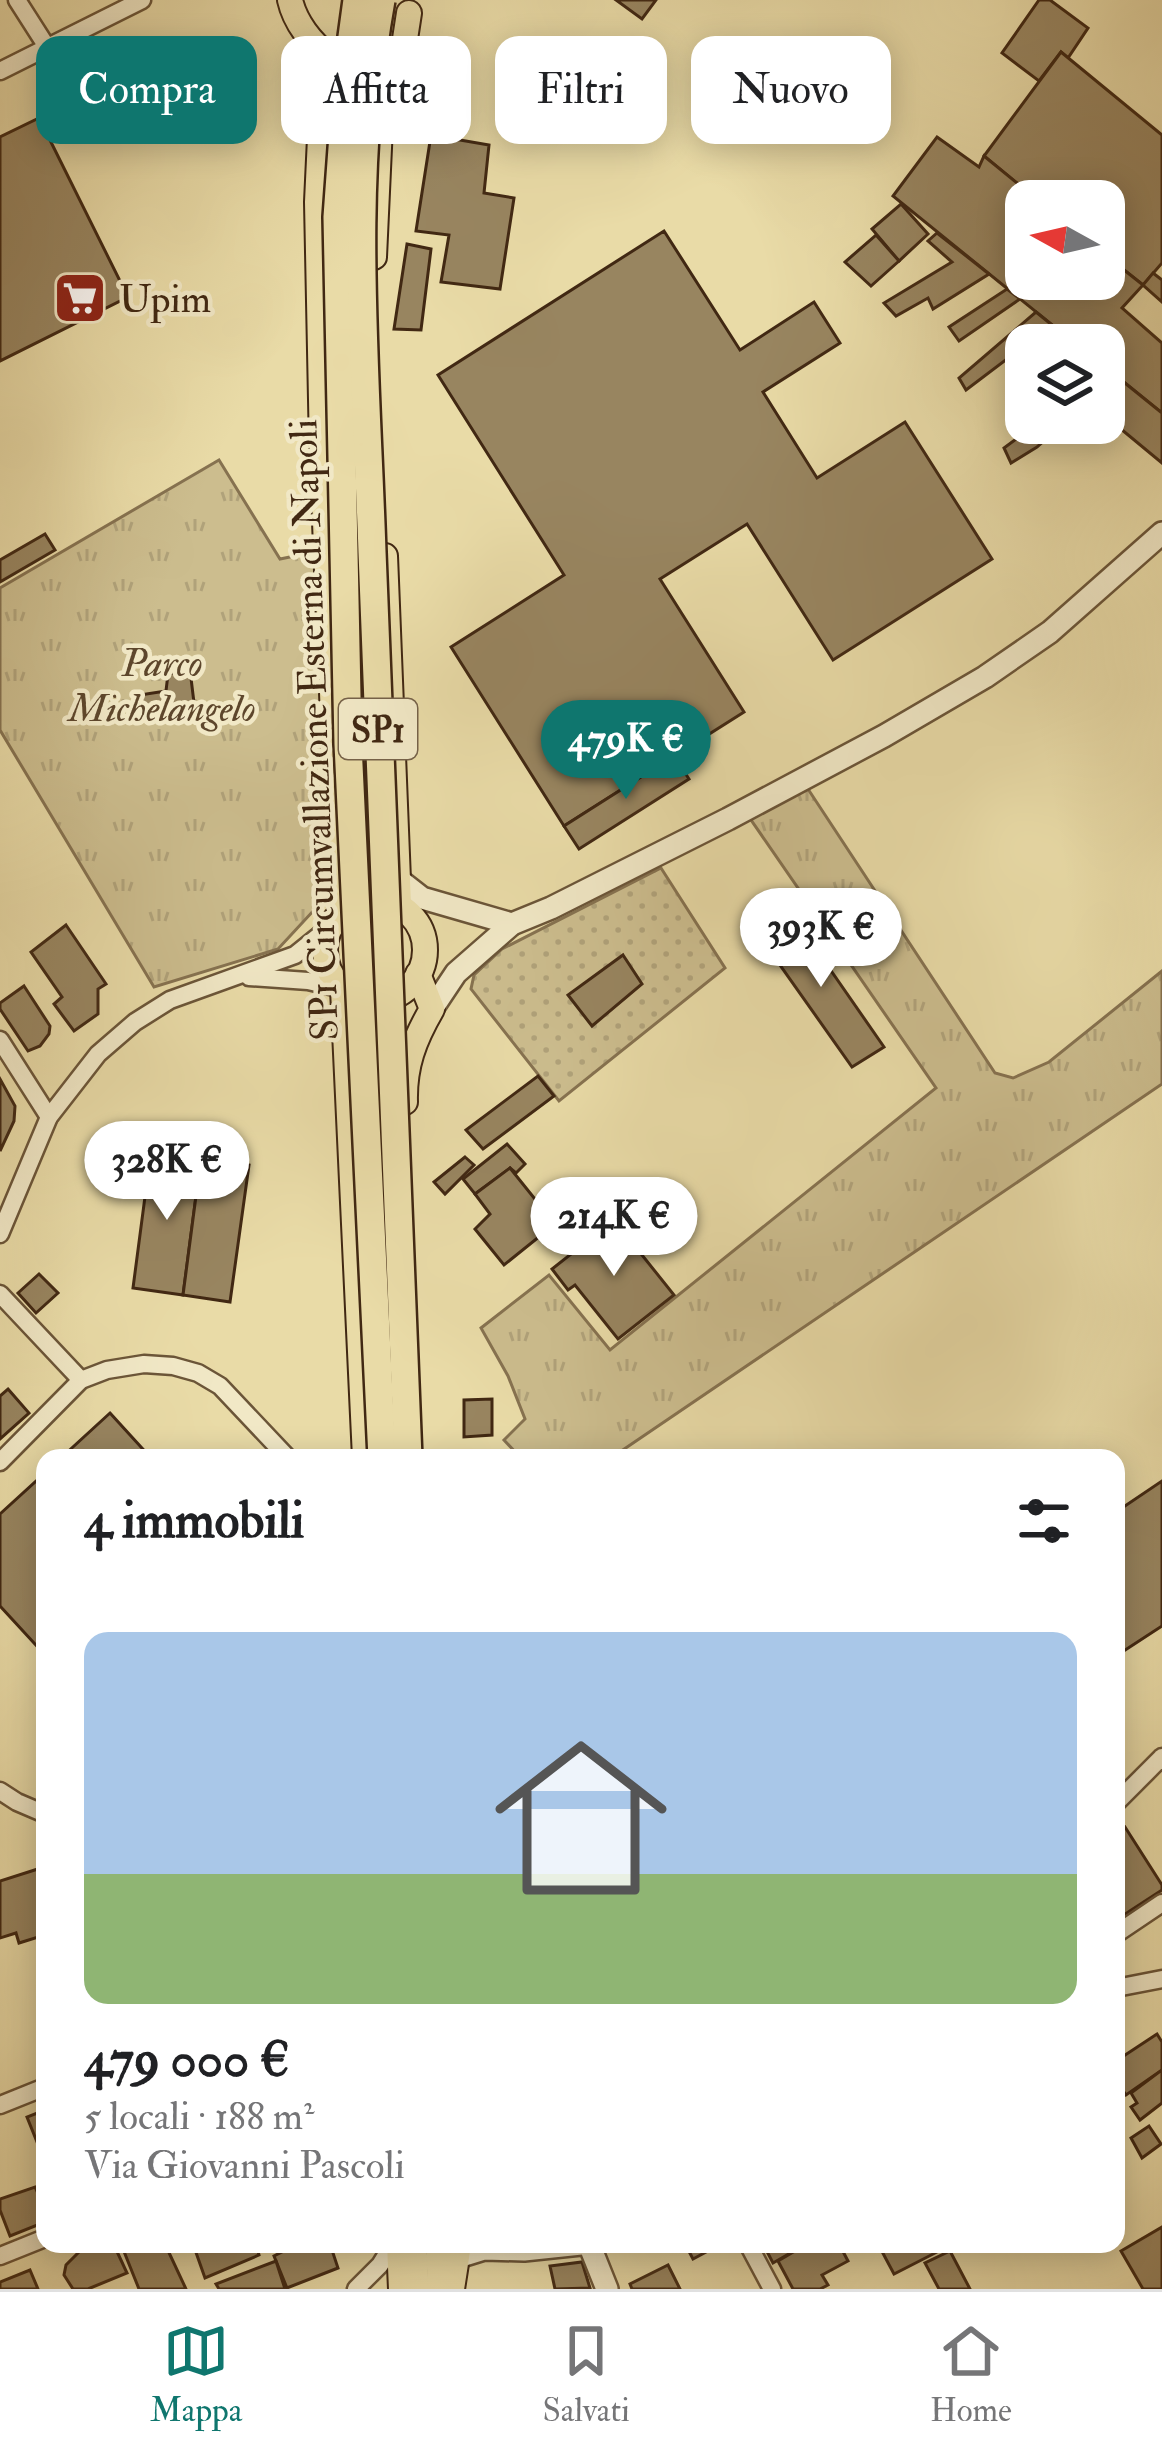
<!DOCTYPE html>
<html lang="it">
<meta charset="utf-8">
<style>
:root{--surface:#fff;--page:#f6f6f6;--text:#202124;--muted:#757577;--line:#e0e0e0;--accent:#0f766e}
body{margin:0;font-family:"IM FELL Double Pica",serif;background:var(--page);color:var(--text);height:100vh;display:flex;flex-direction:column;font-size:45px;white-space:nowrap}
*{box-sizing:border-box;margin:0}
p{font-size:39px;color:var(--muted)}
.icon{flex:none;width:66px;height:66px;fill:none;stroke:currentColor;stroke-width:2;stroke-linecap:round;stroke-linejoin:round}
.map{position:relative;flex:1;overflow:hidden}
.panel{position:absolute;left:36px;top:1449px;width:1089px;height:804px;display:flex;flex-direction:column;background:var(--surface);border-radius:24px;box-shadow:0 6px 30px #0003}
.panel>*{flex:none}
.top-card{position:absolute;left:36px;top:36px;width:1092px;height:108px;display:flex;gap:24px}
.needle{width:78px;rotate:278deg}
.tools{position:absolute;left:1005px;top:180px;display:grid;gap:24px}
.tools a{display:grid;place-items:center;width:120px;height:120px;border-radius:24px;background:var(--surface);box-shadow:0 6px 30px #0003;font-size:60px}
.price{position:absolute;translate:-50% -102px;padding:0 27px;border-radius:42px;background:#fff;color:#222;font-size:39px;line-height:78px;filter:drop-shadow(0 3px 6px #0008)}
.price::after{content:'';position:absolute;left:50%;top:72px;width:36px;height:27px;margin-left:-18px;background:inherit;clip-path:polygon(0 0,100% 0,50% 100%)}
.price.current{background:var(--accent);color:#fff}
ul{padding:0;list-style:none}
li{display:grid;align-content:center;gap:24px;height:636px;padding:0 48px}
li+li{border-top:3px solid var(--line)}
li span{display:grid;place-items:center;height:372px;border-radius:24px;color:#555}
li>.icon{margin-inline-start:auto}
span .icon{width:216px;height:216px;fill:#fffc;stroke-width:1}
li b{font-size:51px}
h2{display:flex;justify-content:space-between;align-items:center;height:144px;padding:0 48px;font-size:51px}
.pill{padding:0 42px;border-radius:24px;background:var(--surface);box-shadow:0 6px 30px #0003;font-size:42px;line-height:108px}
.pill.current{background:var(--accent);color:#fff}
.tab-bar{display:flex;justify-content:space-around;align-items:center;height:168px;border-top:3px solid var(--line);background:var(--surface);font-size:33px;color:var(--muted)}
.tab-bar a{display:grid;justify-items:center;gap:6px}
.tab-bar .current{color:var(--accent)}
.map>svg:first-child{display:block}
.grass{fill:url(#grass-tufts);stroke:#867250;stroke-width:3}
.garden{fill:url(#garden-dots);stroke:#867250;stroke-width:3}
.building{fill:#988560;stroke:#412813;stroke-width:3}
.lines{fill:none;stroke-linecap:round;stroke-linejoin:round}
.minor-casing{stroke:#6b5538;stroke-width:21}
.tertiary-casing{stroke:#6b5538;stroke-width:26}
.primary-casing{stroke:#412813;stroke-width:28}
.trunk-casing{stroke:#412813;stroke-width:32}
.minor{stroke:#f1e8c6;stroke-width:16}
.tertiary{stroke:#f1e8c6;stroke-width:21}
.primary{stroke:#e9dba7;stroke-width:24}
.trunk{stroke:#e9dba7;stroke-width:27}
.trunk-bridge-casing{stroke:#412813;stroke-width:32;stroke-linecap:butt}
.trunk-bridge{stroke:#e9dba7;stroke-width:27}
.labels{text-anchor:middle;stroke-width:9;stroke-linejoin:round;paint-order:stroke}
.shield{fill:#f1e8c6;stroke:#766249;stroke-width:3}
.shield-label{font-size:36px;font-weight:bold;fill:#412813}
.poi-label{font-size:39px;fill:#412813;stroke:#f1e8c6;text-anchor:start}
.park-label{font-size:39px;font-style:italic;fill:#5d462c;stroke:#f1e8c6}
.street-label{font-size:39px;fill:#412813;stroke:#f1e8c6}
</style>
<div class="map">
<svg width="1162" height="2289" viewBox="0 0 1162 2289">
<defs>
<pattern id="grass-tufts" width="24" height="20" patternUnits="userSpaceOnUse" patternTransform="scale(3)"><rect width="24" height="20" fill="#ccbd8e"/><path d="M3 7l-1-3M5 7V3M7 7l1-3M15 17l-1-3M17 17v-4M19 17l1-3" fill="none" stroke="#b0a27a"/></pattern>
<pattern id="garden-dots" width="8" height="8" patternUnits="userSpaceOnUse" patternTransform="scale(3)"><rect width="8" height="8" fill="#ccbd8e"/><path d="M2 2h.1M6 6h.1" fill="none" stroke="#b0a27a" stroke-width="1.8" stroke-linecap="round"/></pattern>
</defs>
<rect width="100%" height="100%" fill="#e9dba7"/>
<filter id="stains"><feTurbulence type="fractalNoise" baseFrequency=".00167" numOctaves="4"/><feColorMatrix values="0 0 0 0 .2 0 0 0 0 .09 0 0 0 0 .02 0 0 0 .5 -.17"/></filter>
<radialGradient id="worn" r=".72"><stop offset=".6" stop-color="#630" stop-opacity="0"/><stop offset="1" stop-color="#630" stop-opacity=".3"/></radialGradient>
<!-- grass -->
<g class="grass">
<polygon points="219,460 280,559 319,551 328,895 278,949 154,987 0,730 0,588"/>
<polygon points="806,786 995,1073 1013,1078 1049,1062 1162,971 1162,1084 611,1458 513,1458 517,1454 504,1440 525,1419 508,1376 481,1328 549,1275 610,1350 936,1088 749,817"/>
</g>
<!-- garden -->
<polygon class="garden" points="661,868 725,968 559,1101 471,989 474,975 502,949"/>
<!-- building -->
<g class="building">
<polygon points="616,0 656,0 642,19"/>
<polygon points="1039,0 1050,0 1088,28 1068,58 1061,52 1039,81 1002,53"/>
<polygon points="1061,52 1162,135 1162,263 1143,285 1104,254 1104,201 1039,201 984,156"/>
<polygon points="39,118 128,297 0,361 0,137"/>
<polygon points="431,135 489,145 484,193 514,198 500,289 441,282 449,235 416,231"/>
<polygon points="937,137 979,167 984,156 1039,201 1026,201 1026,279 1104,279 1104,254 1143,285 1122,308 1162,343 1162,413 1104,366 1104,345 1077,345 893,196"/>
<polygon points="901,204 928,234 899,261 872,229"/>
<polygon points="664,231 740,350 814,302 840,343 763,392 817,478 905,422 992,559 833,660 747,524 660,579 744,712 564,826 451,647 564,575 438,375"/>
<polygon points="937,233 989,274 933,309 928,298 896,316 884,303 952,262 928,241"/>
<polygon points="876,235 899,261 871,286 845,262"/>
<polygon points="407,244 431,249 421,330 394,329"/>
<polygon points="1153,273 1162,280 1162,302 1143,285"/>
<polygon points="1007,289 1020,299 959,341 949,327"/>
<polygon points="1036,312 1052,325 966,390 959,378"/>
<polygon points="1115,375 1162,413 1162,463 1104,415 1104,388"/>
<polygon points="1038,423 1064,423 1037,447 1011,463 1004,448"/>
<polygon points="45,534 55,550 0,582 0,560"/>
<polygon points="190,670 195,711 145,718 140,695 166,691 168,674"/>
<polygon points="674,756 689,779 579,849 564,826"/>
<polygon points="791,913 884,1047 852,1067 758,934"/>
<polygon points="66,925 106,984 98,989 98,1014 74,1031 54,1004 62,997 31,952"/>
<polygon points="623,955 642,984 592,1026 568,995"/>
<polygon points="24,986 50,1026 49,1034 40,1046 28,1051 0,1009 0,1003"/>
<polygon points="538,1076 554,1096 483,1149 466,1130"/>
<polygon points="0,1079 15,1106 14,1121 0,1151"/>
<polygon points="507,1144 525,1164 516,1173 510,1168 475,1194 463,1179"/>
<polygon points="151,1151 201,1158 183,1295 133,1288"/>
<polygon points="465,1157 474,1165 445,1194 434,1182"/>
<polygon points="201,1158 249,1165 230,1302 183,1295"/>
<polygon points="510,1168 555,1224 504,1265 475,1229 490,1214 475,1194"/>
<polygon points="614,1220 674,1295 618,1339 575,1285 568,1290 552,1269"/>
<polygon points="39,1274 58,1293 36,1313 18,1293"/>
<polygon points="8,1389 29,1413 0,1439 0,1396"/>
<polygon points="492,1399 492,1435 464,1437 464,1400"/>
<polygon points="110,1413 151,1458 61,1458"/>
<polygon points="45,1473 45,1655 0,1606 0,1514"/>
<polygon points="1162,1481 1162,1626 1116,1656 1116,1512"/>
<polygon points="1125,1827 1162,1885 1162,1890 1116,1920 1116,1832"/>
<polygon points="41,1868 45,1880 45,1935 19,1943 16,1933 0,1938 0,1881"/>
<polygon points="1157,2034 1162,2042 1162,2070 1126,2095 1116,2080 1116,2061"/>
<polygon points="1162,2070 1162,2103 1140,2120 1131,2107 1137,2103 1131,2093"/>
<polygon points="45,2110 45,2145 39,2147 27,2117"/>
<polygon points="1149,2126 1161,2144 1142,2158 1131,2138"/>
<polygon points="35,2187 45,2209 45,2222 10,2236 0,2210 0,2199"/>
<polygon points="1162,2227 1162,2289 1143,2289 1121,2251"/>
<polygon points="87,2244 114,2245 127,2273 88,2289 73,2289 64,2275 66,2265"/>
<polygon points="121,2244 165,2244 186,2289 139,2289"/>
<polygon points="193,2244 256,2244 259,2255 205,2278"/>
<polygon points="298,2244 330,2244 338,2268 287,2288 274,2256"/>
<polygon points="685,2244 719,2244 719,2245 693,2259"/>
<polygon points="763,2244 806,2244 773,2263"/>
<polygon points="807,2244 839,2244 848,2261 822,2275 828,2285 820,2289 793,2289 778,2261"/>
<polygon points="878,2244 935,2244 939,2251 894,2274"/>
<polygon points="950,2251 970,2289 939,2289 925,2263"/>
<polygon points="276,2261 285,2289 219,2289 216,2284"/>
<polygon points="582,2262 590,2288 555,2289 550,2266"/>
<polygon points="668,2265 680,2289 632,2289 630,2284"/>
<polygon points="30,2270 38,2289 0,2289 0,2282"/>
</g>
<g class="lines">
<!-- minor casing -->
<g class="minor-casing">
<g id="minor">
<polyline points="17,0 47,47"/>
<polyline points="0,71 142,0"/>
<polyline points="249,977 308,981 343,989"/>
<polyline points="0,1040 49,1117"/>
<polyline points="0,1234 49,1117 98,1054 135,1022 170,1000 295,955 331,926"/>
<polyline points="0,1294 81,1380"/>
<polyline points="0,1462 81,1380 107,1370 144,1364 173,1366 198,1373 220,1386 288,1458"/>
<polyline points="0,1791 17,1802 45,1814"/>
<polyline points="1116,1803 1162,1757"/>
<polyline points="1116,1934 1162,1903"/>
<polyline points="1116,1988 1162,1979"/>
<polyline points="0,2105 45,2087"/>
<polyline points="748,2244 772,2289"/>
<polyline points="0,2256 45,2238"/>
<polyline points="356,2289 380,2265 393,2244"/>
</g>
</g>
<!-- tertiary casing -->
<g class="tertiary-casing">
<g id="tertiary">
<polyline points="399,880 422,898 512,924"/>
<polyline points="432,1009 456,973 512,924 551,908 728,819 884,736 985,677 1050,632 1162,533"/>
<polyline points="589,2244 607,2289"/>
<polyline points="455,2258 484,2249 524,2250 581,2244"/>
</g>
</g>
<!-- primary casing -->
<g class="primary-casing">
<g id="primary">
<path d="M290,0C295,22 311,43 329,56"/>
<polyline points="320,49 322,95 317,202 322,449 341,912"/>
<polyline points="374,257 381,104 401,65 409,13"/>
<polyline points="385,556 399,905"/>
<circle cx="375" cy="950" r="50"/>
<polyline points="343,989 365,1458"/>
<path d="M405,1102C404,1066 414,1040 432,1009L418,974"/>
<polyline points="399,2244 401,2289"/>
<polyline points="452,2289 459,2244"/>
</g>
</g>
<!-- trunk casing -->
<g class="trunk-casing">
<g id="trunk">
<polyline points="413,2244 415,2289"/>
<polyline points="440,2244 441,2289"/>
</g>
</g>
<!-- minor -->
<use href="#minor" class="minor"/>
<!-- tertiary -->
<use href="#tertiary" class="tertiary"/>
<!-- primary -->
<use href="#primary" class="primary"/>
<!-- trunk -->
<use href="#trunk" class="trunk"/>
<!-- trunk-bridge casing -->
<g class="trunk-bridge-casing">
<g id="trunk-bridge">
<polyline points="357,0 348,66 337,217 348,744 382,1458"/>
<path d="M381,0C348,181 366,369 372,552C382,854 395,1156 408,1458"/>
</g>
</g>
<!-- trunk-bridge -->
<use href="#trunk-bridge" class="trunk-bridge"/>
</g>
<!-- icons -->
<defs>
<g id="supermarket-square" transform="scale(2.7)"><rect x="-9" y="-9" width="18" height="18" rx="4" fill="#8f2418" stroke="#f1e8c6"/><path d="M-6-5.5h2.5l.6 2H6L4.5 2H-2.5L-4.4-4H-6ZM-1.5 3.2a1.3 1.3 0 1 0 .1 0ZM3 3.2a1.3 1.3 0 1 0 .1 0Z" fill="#fff"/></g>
</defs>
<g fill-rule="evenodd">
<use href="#supermarket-square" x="80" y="298"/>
</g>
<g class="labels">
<!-- shield labels -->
<rect class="shield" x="339" y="699" width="78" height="60" rx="9"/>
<g class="shield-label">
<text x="378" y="742">SP1</text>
</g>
<!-- poi labels -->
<g class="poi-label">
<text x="119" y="312">Upim</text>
</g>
<!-- park labels -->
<g class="park-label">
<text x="162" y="676">Parco<tspan x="162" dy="45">Michelangelo</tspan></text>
</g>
<!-- street labels -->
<g class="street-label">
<text transform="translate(313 730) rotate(-92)" y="14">SP1 Circumvallazione Esterna di Napoli</text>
</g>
</g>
<rect width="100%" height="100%" filter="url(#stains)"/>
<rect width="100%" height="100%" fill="url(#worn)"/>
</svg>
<div class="tools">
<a><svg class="needle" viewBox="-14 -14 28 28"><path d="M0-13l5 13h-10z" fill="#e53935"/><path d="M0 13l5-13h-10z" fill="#757577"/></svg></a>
<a><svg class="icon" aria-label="layers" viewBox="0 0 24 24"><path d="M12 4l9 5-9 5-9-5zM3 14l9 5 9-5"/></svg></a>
</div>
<b class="price current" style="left:626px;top:802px">479K €</b>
<b class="price" style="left:821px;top:990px">393K €</b>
<b class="price" style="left:167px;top:1223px">328K €</b>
<b class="price" style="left:614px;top:1279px">214K €</b>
<div class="top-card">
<a class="pill current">Compra</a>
<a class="pill">Affitta</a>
<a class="pill">Filtri</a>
<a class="pill">Nuovo</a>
</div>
<section class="panel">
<h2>4 immobili<svg class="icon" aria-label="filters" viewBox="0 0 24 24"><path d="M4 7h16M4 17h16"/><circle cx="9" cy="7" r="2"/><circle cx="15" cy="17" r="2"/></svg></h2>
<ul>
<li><span style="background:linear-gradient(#a9c7e8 65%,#8fb573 0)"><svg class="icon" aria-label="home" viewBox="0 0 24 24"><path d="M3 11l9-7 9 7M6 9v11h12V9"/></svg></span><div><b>479 000 €</b><p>5 locali · 188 m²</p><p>Via Giovanni Pascoli</p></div></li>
</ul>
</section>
</div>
<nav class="tab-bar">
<a class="current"><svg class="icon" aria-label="map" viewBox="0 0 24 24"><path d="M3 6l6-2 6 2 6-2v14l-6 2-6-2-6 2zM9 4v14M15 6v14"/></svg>Mappa</a>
<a><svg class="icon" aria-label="saved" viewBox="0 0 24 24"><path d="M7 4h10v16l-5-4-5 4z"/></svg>Salvati</a>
<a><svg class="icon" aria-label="home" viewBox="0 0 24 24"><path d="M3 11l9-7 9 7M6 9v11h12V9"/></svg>Home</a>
</nav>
